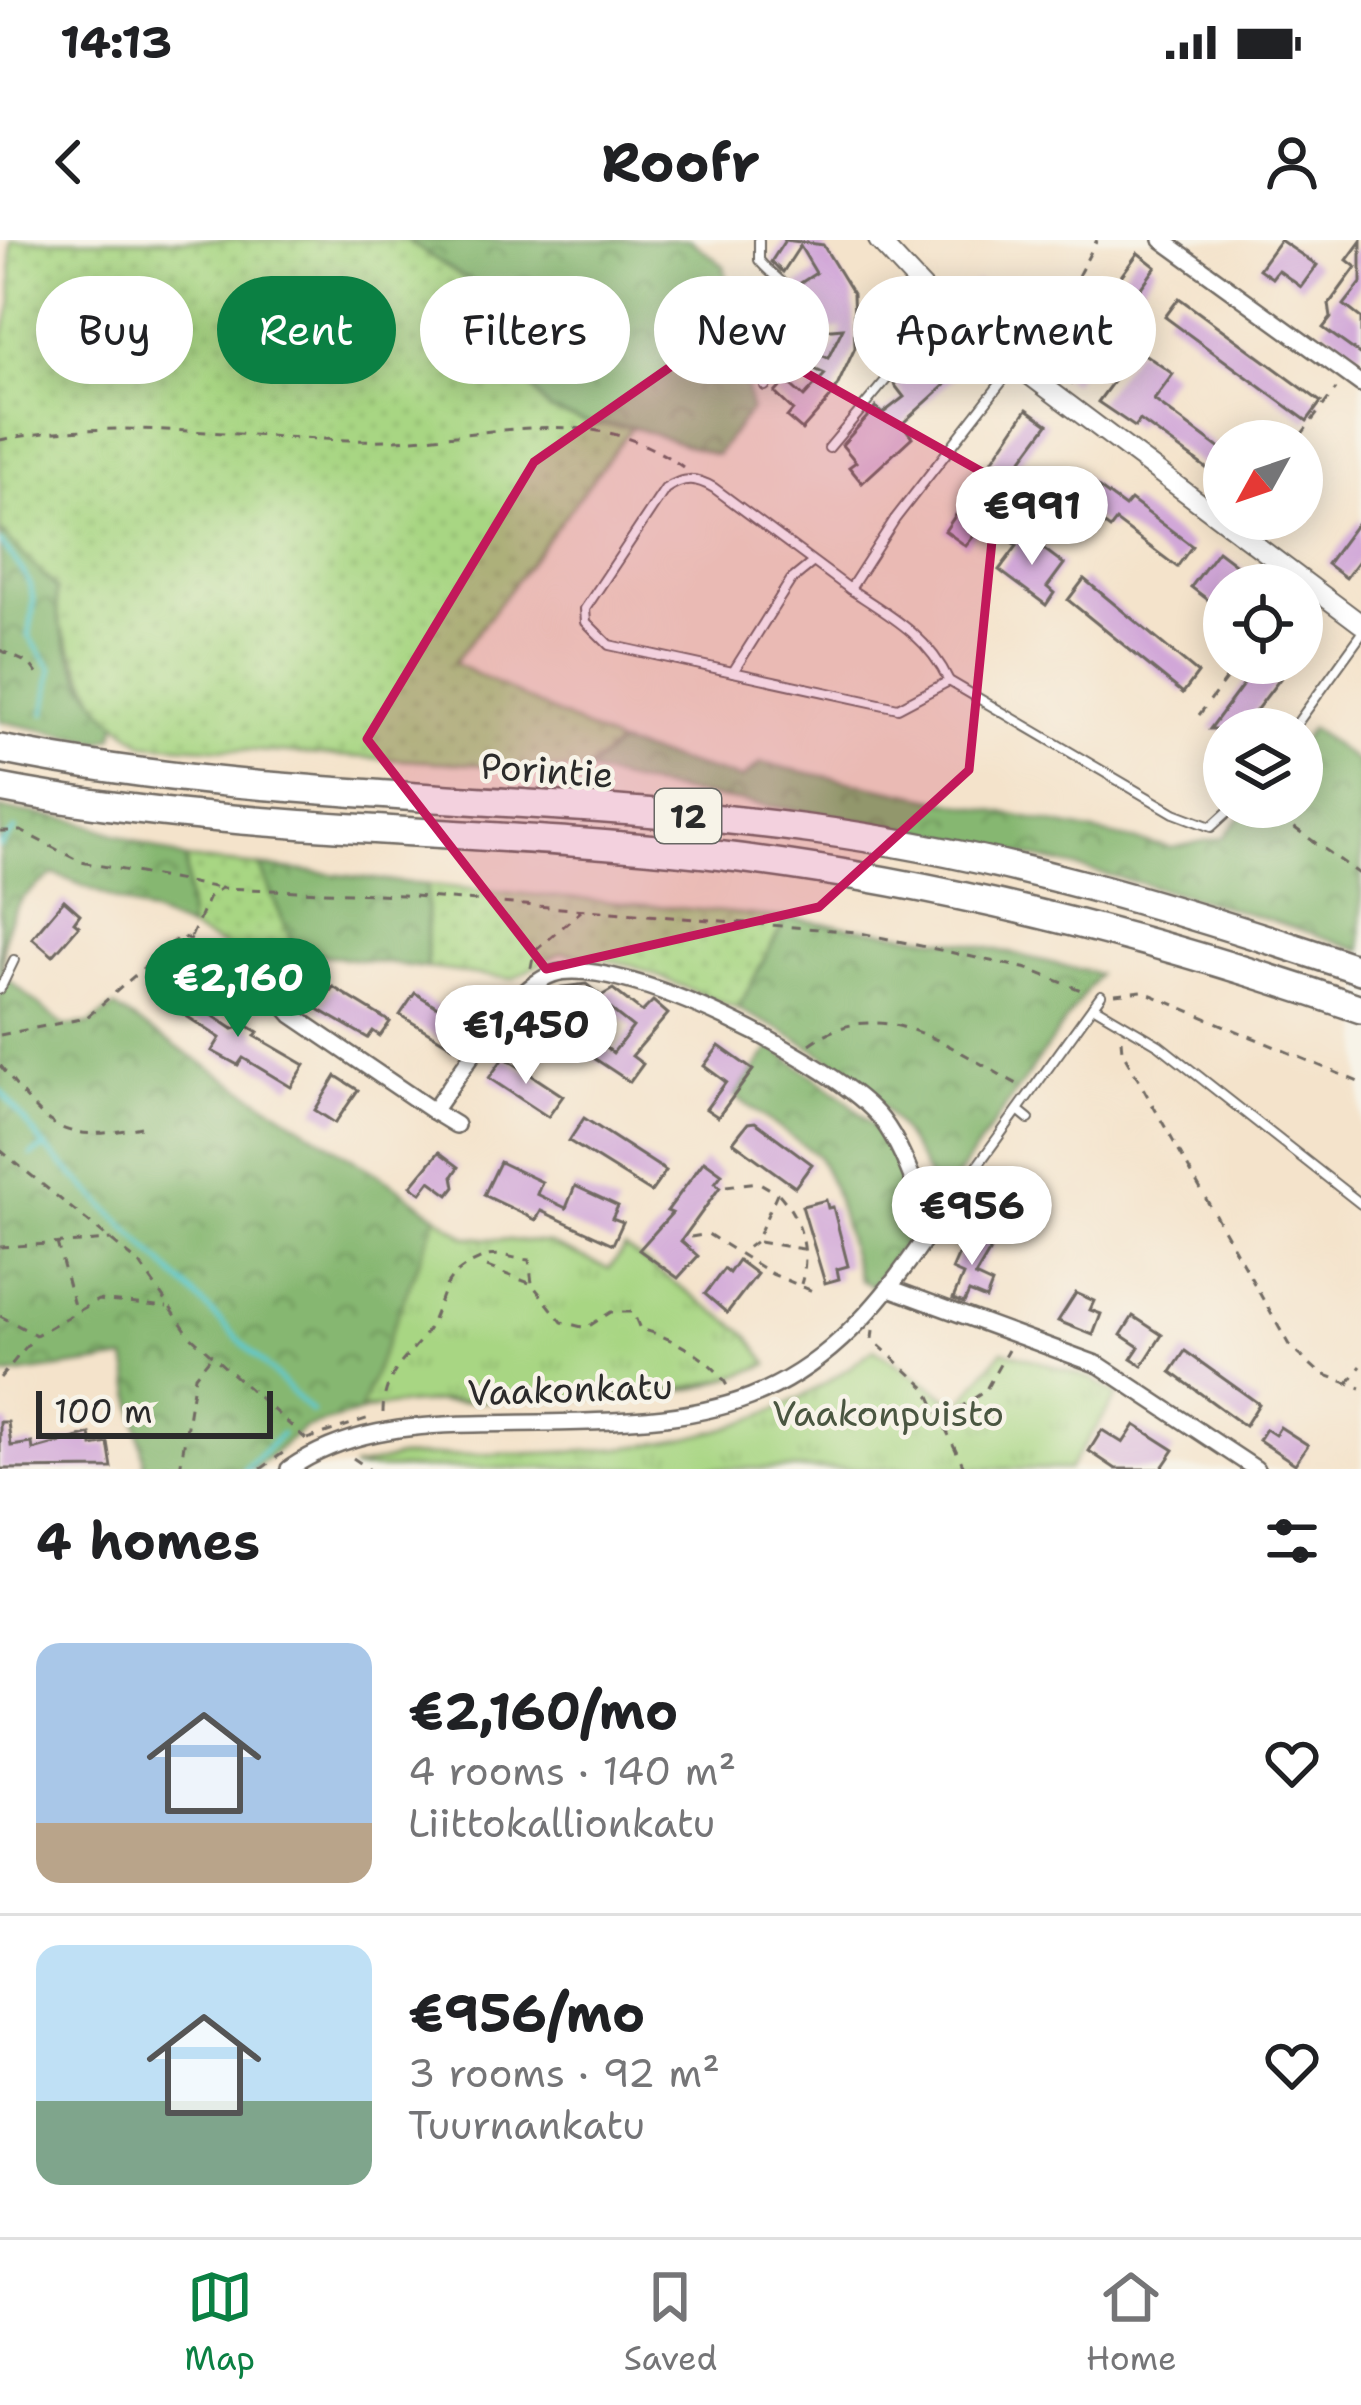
<!DOCTYPE html>
<meta charset="utf-8">
<style>
:root{--surface:#fff;--page:#f6f6f6;--text:#202124;--muted:#757577;--line:#e0e0e0;--accent:#0b8043}
body{margin:0;font-family:"Shantell Sans",sans-serif;background:var(--page);color:var(--text);height:100vh;display:flex;flex-direction:column;font-size:45px;white-space:nowrap}
*{box-sizing:border-box;margin:0}
p{font-size:39px;color:var(--muted)}
.icon{flex:none;width:66px;height:66px;fill:none;stroke:currentColor;stroke-width:2;stroke-linecap:round;stroke-linejoin:round}
.map{position:relative;height:1229px;overflow:hidden}
.details{display:flex;flex-direction:column;background:var(--surface);flex:1}
.details>*{flex:none}
.banner{position:absolute;left:36px;top:36px;width:1290px;height:108px;display:flex;gap:24px}
.needle{width:78px;rotate:230deg}
.fabs{position:absolute;left:1203px;top:180px;display:grid;gap:24px}
.fabs a{display:grid;place-items:center;width:120px;height:120px;border-radius:50%;background:var(--surface);box-shadow:0 6px 30px #0003;font-size:60px}
.scale{position:absolute;left:36px;bottom:30px;width:237px;box-sizing:border-box;padding-left:12px;border:6px solid #2b2b2b;border-top:0;font-size:33px;line-height:42px;white-space:nowrap;color:#2b2b2b;-webkit-text-stroke:9px #f7f3e8;paint-order:stroke}
.price{position:absolute;translate:-50% -102px;padding:0 27px;border-radius:42px;background:#fff;color:#222;font-size:39px;line-height:78px;filter:drop-shadow(0 3px 6px #0008)}
.price::after{content:'';position:absolute;left:50%;top:72px;width:36px;height:27px;margin-left:-18px;background:inherit;clip-path:polygon(0 0,100% 0,50% 100%)}
.price.on{background:var(--accent);color:#fff}
ul{padding:0;list-style:none}
li{display:flex;align-items:center;gap:36px;height:300px;padding:0 36px}
li+li{border-top:3px solid var(--line)}
li span{display:grid;place-items:center;flex:none;width:336px;height:240px;border-radius:24px;color:#555}
li>.icon{margin-inline-start:auto}
span .icon{width:144px;height:144px;fill:#fffc;stroke-width:1}
li b{font-size:51px}
h2{display:flex;justify-content:space-between;align-items:center;height:144px;padding:0 36px;font-size:51px}
.chip{padding:0 42px;border-radius:54px;background:var(--surface);box-shadow:0 6px 30px #0003;font-size:42px;line-height:108px}
.chip.on{background:var(--accent);color:#fff}
.status{display:flex;justify-content:space-between;align-items:center;height:84px;padding:0 60px;background:var(--surface);direction:ltr}
.status svg{height:33px;fill:currentColor}
header{display:flex;justify-content:space-between;align-items:center;height:156px;padding:0 36px;background:var(--surface);font-size:54px;font-weight:700}
.dock{display:flex;justify-content:space-around;align-items:center;height:168px;border-top:3px solid var(--line);background:var(--surface);font-size:33px;color:var(--muted)}
.dock a{display:grid;justify-items:center;gap:6px}
.dock .on{color:var(--accent)}
.map>svg:first-child{display:block}
.grass{fill:url(#grass-dots);stroke:#6a8057;stroke-width:3}
.forest{fill:url(#forest-crowns);stroke:#58714e;stroke-width:3}
.park{fill:url(#park-tufts);stroke:#6a8057;stroke-width:3}
.lines{fill:none;stroke-linecap:round;stroke-linejoin:round}
.stream{stroke:#5dcad0;stroke-width:4.5}
.building{fill:#d1a7d8;fill-rule:evenodd}
.service-casing{stroke:#716b63;stroke-width:12}
.minor-casing{stroke:#716b63;stroke-width:20}
.tertiary-casing{stroke:#716b63;stroke-width:22}
.motorway-casing{stroke:#716b63;stroke-width:32}
.path{stroke:#716b63;stroke-width:3;stroke-dasharray:9 9;stroke-linecap:butt}
.service{stroke:#fff;stroke-width:8}
.minor{stroke:#fff;stroke-width:15}
.tertiary{stroke:#fff;stroke-width:18}
.motorway{stroke:#fff;stroke-width:27}
.marked{fill:#c2185b;fill-opacity:0.2;stroke:#c2185b;stroke-width:9;stroke-linejoin:round}
.labels{text-anchor:middle;stroke-width:9;stroke-linejoin:round;paint-order:stroke}
.shield{fill:#f7f3e8;stroke:#686764;stroke-width:3}
.shield-label{font-size:33px;font-weight:bold;fill:#2b2b2b}
.street-label{font-size:36px;fill:#2b2b2b;stroke:#f7f3e8}
.park-label{font-size:36px;fill:#4a5641;stroke:#f7f3e8}
</style>
<div class="status"><b>14:13</b><svg viewBox="0 0 49 12"><path d="M0 12V9h3v3zM5 12V6h3v6zM10 12V3h3v9zM15 12V0h3v12zM26 1h20v11H26zM47 4h2v5h-2z"/></svg></div>
<header><svg class="icon" aria-label="back" viewBox="0 0 24 24"><path d="M15 5l-7 7 7 7"/></svg>Roofr<svg class="icon" aria-label="person" viewBox="0 0 24 24"><circle cx="12" cy="8" r="4"/><path d="M4 21q1-7 8-7t8 7"/></svg></header>
<div class="map">
<svg width="1361" height="1229" viewBox="0 0 1361 1229">
<defs>
<pattern id="grass-dots" width="8" height="8" patternUnits="userSpaceOnUse" patternTransform="scale(3)"><rect width="8" height="8" fill="#a8d683"/><path d="M2 2h.1M6 6h.1" fill="none" stroke="#91b871" stroke-width="1.8" stroke-linecap="round"/></pattern>
<pattern id="forest-crowns" width="20" height="18" patternUnits="userSpaceOnUse" patternTransform="scale(3)"><rect width="20" height="18" fill="#86b771"/><path d="M2 6a3 3 0 1 1 6 0M12 15a3 3 0 1 1 6 0" fill="none" stroke="#6e955d"/></pattern>
<pattern id="park-tufts" width="24" height="20" patternUnits="userSpaceOnUse" patternTransform="scale(3)"><rect width="24" height="20" fill="#a8d683"/><path d="M3 7l-1-3M5 7V3M7 7l1-3M15 17l-1-3M17 17v-4M19 17l1-3" fill="none" stroke="#91b871"/></pattern>
</defs>
<rect width="100%" height="100%" fill="#f7f3e8"/>
<filter id="ink" filterUnits="userSpaceOnUse"><feTurbulence type="fractalNoise" baseFrequency=".00833" numOctaves="2"/><feDisplacementMap in="SourceGraphic" scale="24" xChannelSelector="R" yChannelSelector="G"/><feConvolveMatrix kernelMatrix="1 2 1 2 8 2 1 2 1" color-interpolation-filters="sRGB"/></filter>
<filter id="wash" filterUnits="userSpaceOnUse"><feTurbulence type="fractalNoise" baseFrequency=".004" numOctaves="4" result="noise"/><feDisplacementMap in="SourceGraphic" scale="48" xChannelSelector="R" yChannelSelector="G"/><feGaussianBlur stdDeviation="2.7" result="paint"/><feColorMatrix in="noise" values="0 0 0 0 0 0 0 0 0 0 0 0 0 0 0 0 0 1.4 0 .05"/><feComposite in="paint" operator="in"/></filter>
<g filter="url(#wash)">
<rect width="100%" height="100%" fill="#f4e3cb"/>
<!-- grass -->
<g class="grass">
<polygon points="11,0 406,0 475,45 505,75 520,132 592,184 632,187 454,423 618,504 586,531 144,504 101,471 54,374 57,349 0,291 0,110 12,62"/>
<polygon points="186,619 260,626 296,712 291,739 189,689"/>
<polygon points="427,645 786,678 738,769 628,724 562,712 512,739 427,728"/>
</g>
<!-- forest -->
<g class="forest">
<polygon points="406,0 690,0 724,26 751,170 716,215 632,187 592,184 549,170 520,132 505,75 475,45"/>
<path d="M0,291L57,349C53,389 85,458 117,483L113,497L100,502L0,481Z"/>
<path d="M1311,488L1361,525V710C1214,658 1062,621 910,590C802,568 693,559 586,531L618,504L741,539L761,523L1172,608L1224,597L1248,567H1302V500Z"/>
<path d="M0,569L75,580L186,619L189,689L55,634C11,658 0,687 3,735L64,786L89,784L114,767L394,945L465,997L548,1003L609,1029L625,1008L746,1093L768,1124L703,1147L646,1156L390,1164L304,1188L255,1229H145L126,1119L0,1136Z"/>
<polygon points="260,626 427,645 427,728 296,712"/>
<path d="M786,678L967,703L1098,734L940,961C892,853 843,819 738,769Z"/>
<path d="M771,807C851,863 897,883 915,988L872,1046L859,1040L834,949L818,916L735,856Z"/>
</g>
<!-- park -->
<g class="park">
<path d="M437,976L465,997L548,1003L609,1029L625,1008L746,1093L768,1124C638,1178 496,1146 360,1170Z"/>
<path d="M874,1109L959,1165L1003,1110L1092,1139L1117,1156L1069,1229L352,1228L399,1217C584,1208 724,1229 874,1109Z"/>
</g>
<g class="lines">
<!-- stream -->
<g class="stream">
<path d="M0,302C29,336 41,352 28,396L52,429L45,474"/>
<polyline points="0,606 15,590"/>
<polyline points="0,850 45,907 312,1172"/>
<polyline points="31,915 45,907"/>
<polyline points="245,1229 282,1194"/>
</g>
</g>
<g id="blocks">
<!-- building -->
<g class="building">
<polygon points="785,0 823,5 853,54 855,108 833,155 802,190 787,177 793,170 775,153 786,141 804,157 825,134 799,122 805,108 828,118 843,88 809,91 807,64 796,46 816,33 800,6 783,32 771,22"/>
<polygon points="1280,0 1317,25 1301,47 1278,30 1272,38 1259,29"/>
<polygon points="1361,1 1361,43 1344,65 1361,78 1361,115 1323,88 1331,78 1329,64 1356,27 1347,20"/>
<polygon points="1138,13 1156,27 1072,143 1053,129"/>
<polygon points="976,41 1007,56 989,80 962,60"/>
<polygon points="1179,58 1321,162 1307,181 1165,77"/>
<polygon points="927,104 940,121 947,116 959,132 902,184 912,197 862,243 849,227 856,222 842,205 876,167 882,174 904,157 894,144"/>
<polygon points="1137,109 1173,134 1154,160 1224,212 1224,241 1140,180 1135,187 1098,162"/>
<polygon points="1027,169 1048,184 995,256 1001,260 966,306 945,291"/>
<polygon points="1072,228 1125,267 1131,260 1192,306 1177,327 1116,281 1110,289 1056,249"/>
<polygon points="1361,278 1361,318 1346,338 1327,324"/>
<polygon points="1020,291 1064,324 1047,347 1054,353 1046,365 999,330 1017,306 1012,302"/>
<polygon points="1218,311 1263,345 1224,345 1224,372 1191,347"/>
<polygon points="1084,339 1198,433 1183,453 1068,360"/>
<polygon points="1259,423 1292,423 1242,489 1210,489"/>
<polygon points="64,660 80,674 74,682 79,686 53,716 32,698"/>
<path d="M586,744L601,756L613,749L642,772L653,761L668,774L632,816L643,824L630,842L568,801L592,769L563,747ZM609,768L633,787L613,813L589,794Z"/>
<polygon points="182,745 209,764 212,775 233,789 246,785 258,792 255,796 305,825 291,847 243,818 238,825 212,811 220,798 168,764"/>
<polygon points="333,747 390,782 380,796 373,791 368,798 318,769"/>
<polygon points="415,753 468,786 453,807 400,775"/>
<polygon points="719,806 753,830 718,877 706,869 726,842 704,826"/>
<polygon points="504,817 563,856 548,877 489,838"/>
<polygon points="336,836 358,850 335,883 315,870"/>
<polygon points="584,878 666,931 651,952 569,901"/>
<polygon points="755,882 812,924 795,947 733,902 748,883"/>
<polygon points="439,912 459,927 453,936 455,947 449,955 430,941 421,953 411,946"/>
<polygon points="704,921 722,934 715,943 720,947 681,1001 698,1016 678,1038 639,1010 672,973 667,971"/>
<polygon points="500,922 542,942 537,954 566,968 575,946 618,966 612,978 623,982 613,1004 541,971 536,980 484,955"/>
<polygon points="826,960 828,968 833,967 848,1026 837,1029 839,1039 825,1043 802,966"/>
<polygon points="968,993 994,1004 975,1036 992,1044 986,1059 969,1052 964,1063 953,1059 963,1035 952,1030"/>
<polygon points="738,1020 757,1034 727,1073 705,1054 724,1029 729,1033"/>
<polygon points="1076,1053 1094,1061 1090,1070 1101,1074 1093,1095 1058,1081"/>
<polygon points="1133,1076 1162,1095 1142,1126 1131,1119 1139,1107 1121,1095"/>
<polygon points="1185,1111 1259,1164 1245,1186 1171,1132"/>
<polygon points="0,1182 8,1182 11,1206 32,1203 33,1210 90,1194 92,1206 108,1203 112,1228 0,1229"/>
<polygon points="1135,1185 1174,1210 1161,1229 1116,1229 1089,1211 1102,1190 1123,1203"/>
<polygon points="1280,1187 1308,1205 1295,1224 1259,1200 1266,1189 1275,1195"/>
</g>
</g>
</g>
<g filter="url(#ink)">
<use href="#blocks" fill-opacity="0" stroke="#716b63" stroke-width="3"/>
<g class="lines">
<!-- service casing -->
<g class="service-casing">
<g id="service">
<path d="M759,0V20C767,31 778,37 786,47C817,82 792,120 765,146"/>
<path d="M1014,126L895,279L850,349C891,376 928,396 949,441L1174,573L1211,587L1233,567"/>
<polyline points="829,208 943,72"/>
<path d="M850,349L714,248C695,237 684,237 665,249L585,369L586,382L609,405L898,468L949,441"/>
<polyline points="733,432 791,340 812,323"/>
<polyline points="1293,489 1361,395"/>
<polyline points="0,749 14,720"/>
<polyline points="1093,766 1159,805 1361,964"/>
<polyline points="1018,870 1029,879"/>
<polyline points="933,987 1101,755"/>
</g>
</g>
<!-- minor casing -->
<g class="minor-casing">
<g id="minor">
<polyline points="1162,0 1361,144"/>
<path d="M272,752L292,775L433,871C461,833 510,749 553,734C619,712 842,826 882,880C905,910 917,954 932,988C796,1194 700,1180 474,1184C409,1185 344,1191 289,1229"/>
<polyline points="433,871 456,885"/>
<polyline points="892,1049 1099,1125 1256,1229"/>
</g>
</g>
<!-- tertiary casing -->
<g class="tertiary-casing">
<polyline id="tertiary" points="878,0 944,71 1361,384"/>
</g>
<!-- motorway casing -->
<g class="motorway-casing">
<g id="motorway">
<path d="M0,509C269,564 544,553 815,590C1002,615 1183,670 1361,730"/>
<path d="M0,548C234,593 471,588 707,614C931,640 1148,695 1361,769"/>
</g>
</g>
<!-- path -->
<g class="path">
<polyline points="1025,108 1070,51 1097,0"/>
<polyline points="1301,195 1336,149"/>
<path d="M0,200C130,174 261,203 392,200C463,198 539,178 609,193C635,199 662,212 683,227"/>
<polyline points="0,410 30,424 40,438"/>
<polyline points="1199,475 1238,423"/>
<polyline points="1265,567 1361,635"/>
<polyline points="0,591 21,591 81,622 219,648"/>
<polyline points="191,697 209,657 221,648 402,655 856,692 1028,729 1086,752"/>
<polyline points="531,728 534,712 581,671"/>
<polyline points="1115,754 1142,751 1361,843"/>
<polyline points="0,795 86,778 180,696 255,722 268,739"/>
<polyline points="1121,800 1122,811 1289,1105 1320,1133 1361,1148"/>
<path d="M810,804C883,751 952,810 1019,845"/>
<path d="M0,825C49,889 60,904 141,887"/>
<polyline points="0,910 140,1024 190,1096 306,1199"/>
<polyline points="726,946 758,942 777,953 756,1001 743,1011"/>
<path d="M779,954C801,979 811,1012 801,1044"/>
<polyline points="691,997 708,994 772,1034 815,1052"/>
<polyline points="759,1002 803,1009"/>
<polyline points="57,1003 75,1069"/>
<polyline points="0,1007 112,1000"/>
<path d="M487,1027L532,1044L562,1082L586,1088L611,1072H633L640,1089C667,1095 715,1120 727,1146"/>
<polyline points="0,1076 36,1095 98,1060 167,1067"/>
<polyline points="873,1090 872,1099 926,1148 965,1229"/>
<polyline points="0,1138 36,1095"/>
<polyline points="1348,1143 1361,1126"/>
<path d="M383,1173C383,1126 418,1113 432,1082C446,1050 441,1036 482,1018C497,1011 513,1019 529,1020L532,1043"/>
<polyline points="943,1179 985,1151 1008,1110"/>
<polyline points="307,1199 372,1177"/>
<polyline points="353,1218 369,1229"/>
<polyline points="180,1229 195,1136 209,1119"/>
<polyline points="261,1229 288,1209"/>
</g>
<!-- service -->
<use href="#service" class="service"/>
<!-- minor -->
<use href="#minor" class="minor"/>
<!-- tertiary -->
<use href="#tertiary" class="tertiary"/>
<!-- motorway -->
<use href="#motorway" class="motorway"/>
</g>
</g>
<!-- marked area -->
<path class="marked" d="M726,88L998,241L969,530L819,667L546,729L367,499L534,222Z"/>
<g class="labels">
<!-- shield labels -->
<rect class="shield" x="655" y="549" width="66" height="54" rx="9"/>
<g class="shield-label">
<text x="688" y="588">12</text>
</g>
<!-- street labels -->
<g class="street-label">
<text transform="translate(547 530) rotate(4)" y="13">Porintie</text>
<text transform="translate(570 1149) rotate(-2)" y="13">Vaakonkatu</text>
</g>
<!-- park labels -->
<g class="park-label">
<text x="888" y="1186">Vaakonpuisto</text>
</g>
</g>
</svg>
<div class="fabs">
<a><svg class="needle" viewBox="-14 -14 28 28"><path d="M0-13l5 13h-10z" fill="#e53935"/><path d="M0 13l5-13h-10z" fill="#757577"/></svg></a>
<a><svg class="icon" aria-label="locate" viewBox="0 0 24 24"><circle cx="12" cy="12" r="6"/><path d="M12 2v4M12 18v4M2 12h4M18 12h4"/></svg></a>
<a><svg class="icon" aria-label="layers" viewBox="0 0 24 24"><path d="M12 4l9 5-9 5-9-5zM3 14l9 5 9-5"/></svg></a>
</div>
<div class="scale">100 m</div>
<b class="price" style="left:1032px;top:328px">€991</b>
<b class="price on" style="left:238px;top:800px">€2,160</b>
<b class="price" style="left:526px;top:847px">€1,450</b>
<b class="price" style="left:972px;top:1028px">€956</b>
<div class="banner">
<a class="chip">Buy</a>
<a class="chip on">Rent</a>
<a class="chip">Filters</a>
<a class="chip">New</a>
<a class="chip">Apartment</a>
</div>
</div>
<section class="details">
<h2>4 homes<svg class="icon" aria-label="filters" viewBox="0 0 24 24"><path d="M4 7h16M4 17h16"/><circle cx="9" cy="7" r="2"/><circle cx="15" cy="17" r="2"/></svg></h2>
<ul>
<li><span style="background:linear-gradient(#a9c7e8 75%,#b9a48a 0)"><svg class="icon" aria-label="home" viewBox="0 0 24 24"><path d="M3 11l9-7 9 7M6 9v11h12V9"/></svg></span><div><b>€2,160/mo</b><p>4 rooms · 140 m²</p><p>Liittokallionkatu</p></div><svg class="icon" aria-label="heart" viewBox="0 0 24 24"><path d="M12 20l-8-8c-3-5 5-10 8-4 3-6 11-1 8 4z"/></svg></li>
<li><span style="background:linear-gradient(#bfe0f5 65%,#7fa58c 0)"><svg class="icon" aria-label="home" viewBox="0 0 24 24"><path d="M3 11l9-7 9 7M6 9v11h12V9"/></svg></span><div><b>€956/mo</b><p>3 rooms · 92 m²</p><p>Tuurnankatu</p></div><svg class="icon" aria-label="heart" viewBox="0 0 24 24"><path d="M12 20l-8-8c-3-5 5-10 8-4 3-6 11-1 8 4z"/></svg></li>
</ul>
</section>
<nav class="dock">
<a class="on"><svg class="icon" aria-label="map" viewBox="0 0 24 24"><path d="M3 6l6-2 6 2 6-2v14l-6 2-6-2-6 2zM9 4v14M15 6v14"/></svg>Map</a>
<a><svg class="icon" aria-label="saved" viewBox="0 0 24 24"><path d="M7 4h10v16l-5-4-5 4z"/></svg>Saved</a>
<a><svg class="icon" aria-label="home" viewBox="0 0 24 24"><path d="M3 11l9-7 9 7M6 9v11h12V9"/></svg>Home</a>
</nav>
